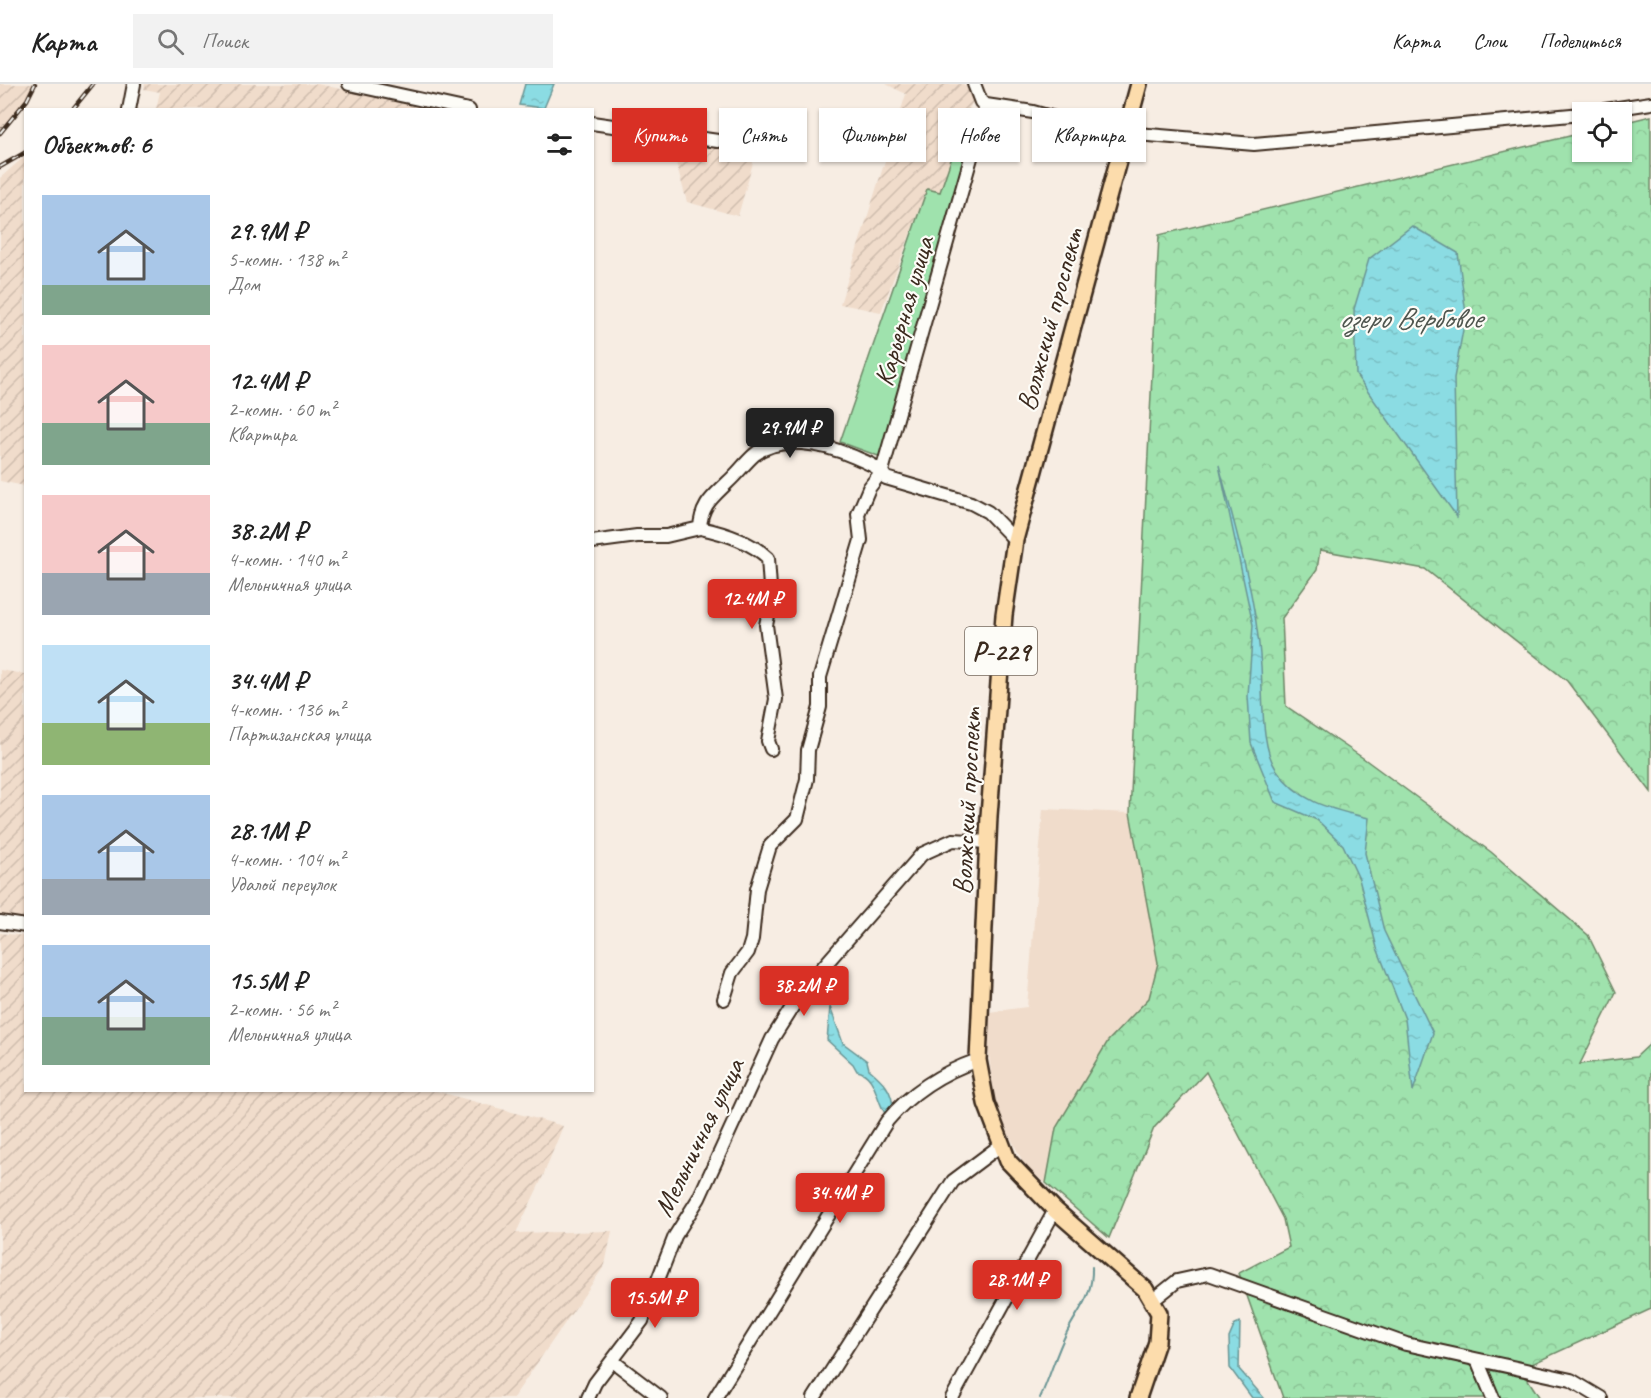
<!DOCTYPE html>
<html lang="ru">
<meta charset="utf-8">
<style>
:root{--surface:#fff;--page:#f2f2f2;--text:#222;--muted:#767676;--line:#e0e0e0;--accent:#d93025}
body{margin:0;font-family:Caveat,sans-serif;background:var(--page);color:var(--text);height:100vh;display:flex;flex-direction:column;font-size:22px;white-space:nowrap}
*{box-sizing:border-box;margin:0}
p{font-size:20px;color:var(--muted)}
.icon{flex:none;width:33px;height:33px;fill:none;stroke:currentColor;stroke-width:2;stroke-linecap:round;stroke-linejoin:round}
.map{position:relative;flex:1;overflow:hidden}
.drawer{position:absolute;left:24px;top:24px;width:570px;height:984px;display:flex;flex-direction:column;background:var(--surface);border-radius:0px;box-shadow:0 2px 4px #0004}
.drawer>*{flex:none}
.top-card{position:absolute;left:612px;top:24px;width:570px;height:54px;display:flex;gap:12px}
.controls{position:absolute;left:1572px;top:18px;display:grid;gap:12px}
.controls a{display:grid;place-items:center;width:60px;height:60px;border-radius:0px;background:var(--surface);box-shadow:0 2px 4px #0004;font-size:30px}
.price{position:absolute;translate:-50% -51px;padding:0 14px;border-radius:6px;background:var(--accent);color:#fff;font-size:20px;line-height:39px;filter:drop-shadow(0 2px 3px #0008)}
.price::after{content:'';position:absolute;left:50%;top:36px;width:18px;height:14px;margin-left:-9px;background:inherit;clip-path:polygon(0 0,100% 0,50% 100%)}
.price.selected{background:#222;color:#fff}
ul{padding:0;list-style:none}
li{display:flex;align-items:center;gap:18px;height:150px;padding:0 18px}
li span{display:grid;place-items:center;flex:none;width:168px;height:120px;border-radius:0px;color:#555}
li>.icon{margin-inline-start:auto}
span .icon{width:72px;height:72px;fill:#fffc;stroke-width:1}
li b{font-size:26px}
h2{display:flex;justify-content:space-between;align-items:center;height:72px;padding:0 18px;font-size:26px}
.pill{padding:0 21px;border-radius:0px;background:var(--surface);box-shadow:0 2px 4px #0004;font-size:21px;line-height:54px}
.pill.selected{background:var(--accent);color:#fff}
header{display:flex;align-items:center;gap:36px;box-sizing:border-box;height:84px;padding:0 30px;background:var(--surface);border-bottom:2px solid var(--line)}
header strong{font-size:28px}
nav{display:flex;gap:33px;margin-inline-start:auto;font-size:21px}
.search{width:420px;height:54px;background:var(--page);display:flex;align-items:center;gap:15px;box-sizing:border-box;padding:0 21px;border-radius:0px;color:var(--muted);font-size:22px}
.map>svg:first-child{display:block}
.built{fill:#f0dccb}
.industrial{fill:url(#industrial-furrows)}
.grass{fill:#9fe2ad;stroke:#6d8666;stroke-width:1.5}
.forest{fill:url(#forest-crowns);stroke:#6d8666;stroke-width:1.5}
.water{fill:url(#water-ripples);stroke:#6b9594;stroke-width:1.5}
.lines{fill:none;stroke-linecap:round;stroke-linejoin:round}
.stream{stroke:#6b9594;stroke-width:2}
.minor-casing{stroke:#3b2a1e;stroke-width:16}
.major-casing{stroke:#3b2a1e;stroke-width:20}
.minor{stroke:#fdfcf7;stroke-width:12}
.major{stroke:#fcdcac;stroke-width:15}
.rail-casing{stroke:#3b2a1e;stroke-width:4.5}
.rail{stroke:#fdfcf7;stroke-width:2;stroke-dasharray:7;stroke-linecap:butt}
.labels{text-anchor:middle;stroke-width:4.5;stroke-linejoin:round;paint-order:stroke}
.shield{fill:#fdfcf7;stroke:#75695f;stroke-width:1.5}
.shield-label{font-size:27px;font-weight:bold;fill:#3b2a1e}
.street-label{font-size:28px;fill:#3b2a1e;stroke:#fdfcf7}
.water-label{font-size:30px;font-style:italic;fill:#4f564f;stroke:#fdfcf7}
</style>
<header>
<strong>Карта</strong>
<div class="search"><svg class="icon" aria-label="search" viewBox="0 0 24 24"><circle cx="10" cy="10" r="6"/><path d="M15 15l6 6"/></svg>Поиск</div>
<nav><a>Карта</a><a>Слои</a><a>Поделиться</a></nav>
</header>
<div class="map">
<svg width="1651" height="1314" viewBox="0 0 1651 1314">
<defs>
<pattern id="industrial-furrows" width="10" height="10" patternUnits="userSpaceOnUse" patternTransform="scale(1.5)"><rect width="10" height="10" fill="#f0dccb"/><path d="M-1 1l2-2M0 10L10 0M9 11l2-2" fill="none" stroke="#cfbdae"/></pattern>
<pattern id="forest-crowns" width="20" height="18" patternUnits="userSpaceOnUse" patternTransform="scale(1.5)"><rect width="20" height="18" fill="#9fe2ad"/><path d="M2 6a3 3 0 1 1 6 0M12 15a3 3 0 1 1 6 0" fill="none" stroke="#8ac294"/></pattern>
<pattern id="water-ripples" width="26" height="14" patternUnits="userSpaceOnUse" patternTransform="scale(1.5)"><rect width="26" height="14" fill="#8bdce3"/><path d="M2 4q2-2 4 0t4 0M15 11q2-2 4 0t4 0" fill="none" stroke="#79bdc2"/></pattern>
</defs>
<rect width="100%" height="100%" fill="#f7ede3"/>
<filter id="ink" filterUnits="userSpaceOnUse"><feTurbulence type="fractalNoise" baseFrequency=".0167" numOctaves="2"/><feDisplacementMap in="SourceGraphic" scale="12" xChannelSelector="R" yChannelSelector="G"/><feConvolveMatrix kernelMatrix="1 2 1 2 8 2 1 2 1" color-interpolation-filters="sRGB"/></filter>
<g filter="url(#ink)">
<!-- built -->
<polygon class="built" points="1043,725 1130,729 1158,879 1149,914 1108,957 1056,1044 1046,1099 1027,1086 1002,1037 993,1009 988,961 989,928 1027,923"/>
<!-- industrial -->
<g class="industrial">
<polygon points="0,0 35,0 27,16 0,49"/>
<polygon points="145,0 317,0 437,25 156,25 160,8 144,5"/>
<polygon points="886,0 963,0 979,9 968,26 940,108 927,105 881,228 840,220 906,10"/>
<polygon points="650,41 732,54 758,61 738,132 687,118 675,75 643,68"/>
<polygon points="25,72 25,402 0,397 0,94"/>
<polygon points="0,586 25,590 26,834 17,837 0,833"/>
<polygon points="0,849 25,852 26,1006 436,1007 563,1042 541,1097 516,1149 612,1147 605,1181 513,1314 0,1314"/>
</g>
<!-- grass -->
<polygon class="grass" points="968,26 980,31 892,377 840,358 927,105 940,108"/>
<!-- forest -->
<polygon class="forest" points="1651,32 1651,708 1567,597 1425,485 1320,466 1317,486 1282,534 1286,622 1363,674 1491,768 1588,851 1616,908 1580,980 1636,973 1651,959 1651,1225 1521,1285 1540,1314 1283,1314 1239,1189 1289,1163 1283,1135 1206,988 1154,1044 1109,1154 1046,1099 1056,1044 1108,957 1149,914 1158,879 1130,729 1159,151 1582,49 1582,68 1622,68 1622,39"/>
<!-- water -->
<g class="water">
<polygon points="525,0 554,0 544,24 519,21"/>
<polygon points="1412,142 1458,169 1466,230 1454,294 1457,433 1356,291 1354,225 1369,175"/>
<path d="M1219,381C1238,455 1261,528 1262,605C1263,627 1263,666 1276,685C1299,719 1331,725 1369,734L1365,769L1384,847L1433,949L1413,1007L1405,935L1377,864L1359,795L1343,761L1317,736L1275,718L1251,659L1248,612L1253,541Z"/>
<path d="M830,923L843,959L867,977L869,985C883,997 893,1006 893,1026L886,1031C876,1017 876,990 857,987L853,980L827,956Z"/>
<polygon points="1240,1238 1239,1285 1264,1314 1252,1314 1230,1284 1229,1254 1235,1240"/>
</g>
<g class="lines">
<!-- stream -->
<path class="stream" d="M1040,1314C1050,1293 1056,1269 1067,1248C1079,1224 1093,1213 1092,1183"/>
<!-- minor casing -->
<g class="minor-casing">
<g id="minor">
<polyline points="349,0 469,26"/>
<polyline points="974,0 981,18 986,21 1033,28 1102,47 1254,60 1582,30"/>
<polyline points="129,26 134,0"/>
<polyline points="1592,28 1651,19"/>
<polyline points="592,39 718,57"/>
<path d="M700,444C724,449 750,457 768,474L771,518L766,541L776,615L768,657L771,665"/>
<path d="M592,458L637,452H666L700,444C701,421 713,413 728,398C737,390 745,379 754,371C779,350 824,360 852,372C863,377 880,382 886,394L971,419L988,428L1015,456"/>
<polyline points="0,838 26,842"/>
<polyline points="724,915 732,889 748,868 752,855 757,805 770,762 797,735 807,695 808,666 820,623 820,593 861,456 858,430 869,404 882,387 986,21"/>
<polyline points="1152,1217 1177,1197 1209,1190 1406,1260 1571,1296 1601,1314"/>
<polyline points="614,1278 661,1314"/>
<polyline points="1478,1278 1493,1314"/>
<polyline points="588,1314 595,1299 642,1237 675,1152 699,1114 772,955 803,906 922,770 953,756 988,758"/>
<path d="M715,1314L887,1037C911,1008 943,988 978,976"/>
<polyline points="814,1314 953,1097 1001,1061"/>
<polyline points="952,1314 1055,1126"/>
</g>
</g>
<!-- major casing -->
<g class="major-casing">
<polyline id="major" points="1138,1314 1157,1258 1159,1229 1145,1205 1055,1126 1008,1077 986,1019 978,976 989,732 1004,531 1015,456 1139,0"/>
</g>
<!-- minor -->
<use href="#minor" class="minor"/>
<!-- major -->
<use href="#major" class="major"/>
<!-- rail casing -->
<g class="rail-casing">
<g id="rail">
<polyline points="72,26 93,0"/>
<polyline points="0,49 27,16 35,0"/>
<polyline points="0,83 26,68"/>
</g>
</g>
<!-- rail -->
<use href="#rail" class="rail"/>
</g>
</g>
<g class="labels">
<!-- shield labels -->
<rect class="shield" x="965" y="543" width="72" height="48" rx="4.5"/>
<g class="shield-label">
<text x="1001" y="576">Р-229</text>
</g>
<!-- street labels -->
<g class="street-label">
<text transform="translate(903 227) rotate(-74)" y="10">Карьерная улица</text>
<text transform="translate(1049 235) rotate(-75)" y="10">Волжский проспект</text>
<text transform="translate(966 717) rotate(-87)" y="10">Волжский проспект</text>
<text transform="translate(698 1053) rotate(-64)" y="10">Мельничная улица</text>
</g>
<!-- water labels -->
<g class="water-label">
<text x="1410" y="244">озеро Вербовое</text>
</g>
</g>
</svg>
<div class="controls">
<a><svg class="icon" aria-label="locate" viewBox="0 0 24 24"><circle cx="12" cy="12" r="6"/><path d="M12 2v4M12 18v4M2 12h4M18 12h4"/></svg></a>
</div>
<b class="price selected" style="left:790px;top:375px">29.9M ₽</b>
<b class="price" style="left:752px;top:546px">12.4M ₽</b>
<b class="price" style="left:804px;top:933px">38.2M ₽</b>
<b class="price" style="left:840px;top:1140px">34.4M ₽</b>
<b class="price" style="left:1017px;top:1227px">28.1M ₽</b>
<b class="price" style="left:655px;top:1245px">15.5M ₽</b>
<div class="top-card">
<a class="pill selected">Купить</a>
<a class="pill">Снять</a>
<a class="pill">Фильтры</a>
<a class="pill">Новое</a>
<a class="pill">Квартира</a>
</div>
<section class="drawer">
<h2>Объектов: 6<svg class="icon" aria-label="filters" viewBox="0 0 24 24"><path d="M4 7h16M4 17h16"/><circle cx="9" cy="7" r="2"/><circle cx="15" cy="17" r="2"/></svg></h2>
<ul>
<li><span style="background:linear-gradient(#a9c7e8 75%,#7fa58c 0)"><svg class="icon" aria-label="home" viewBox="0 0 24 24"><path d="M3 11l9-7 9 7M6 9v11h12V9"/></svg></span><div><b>29.9M ₽</b><p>5-комн. · 138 m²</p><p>Дом</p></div></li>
<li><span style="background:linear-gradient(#f6c9c9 65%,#7fa58c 0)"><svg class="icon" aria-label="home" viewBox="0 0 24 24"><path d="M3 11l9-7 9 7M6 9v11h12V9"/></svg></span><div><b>12.4M ₽</b><p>2-комн. · 60 m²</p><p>Квартира</p></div></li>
<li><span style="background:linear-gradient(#f6c9c9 65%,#9aa5b1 0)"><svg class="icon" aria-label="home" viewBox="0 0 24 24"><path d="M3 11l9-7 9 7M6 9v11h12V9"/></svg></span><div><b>38.2M ₽</b><p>4-комн. · 140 m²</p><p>Мельничная улица</p></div></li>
<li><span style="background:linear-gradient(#bfe0f5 65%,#8fb573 0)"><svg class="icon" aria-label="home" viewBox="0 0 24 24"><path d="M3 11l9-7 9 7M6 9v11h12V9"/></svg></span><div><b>34.4M ₽</b><p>4-комн. · 136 m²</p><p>Партизанская улица</p></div></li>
<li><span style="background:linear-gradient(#a9c7e8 70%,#9aa5b1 0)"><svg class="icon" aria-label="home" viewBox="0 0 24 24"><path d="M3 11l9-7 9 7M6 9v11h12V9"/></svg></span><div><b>28.1M ₽</b><p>4-комн. · 104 m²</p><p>Удалой переулок</p></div></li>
<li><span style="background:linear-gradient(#a9c7e8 60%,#7fa58c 0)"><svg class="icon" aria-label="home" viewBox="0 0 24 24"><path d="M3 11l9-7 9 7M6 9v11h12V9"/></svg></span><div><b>15.5M ₽</b><p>2-комн. · 56 m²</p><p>Мельничная улица</p></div></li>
</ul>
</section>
</div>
